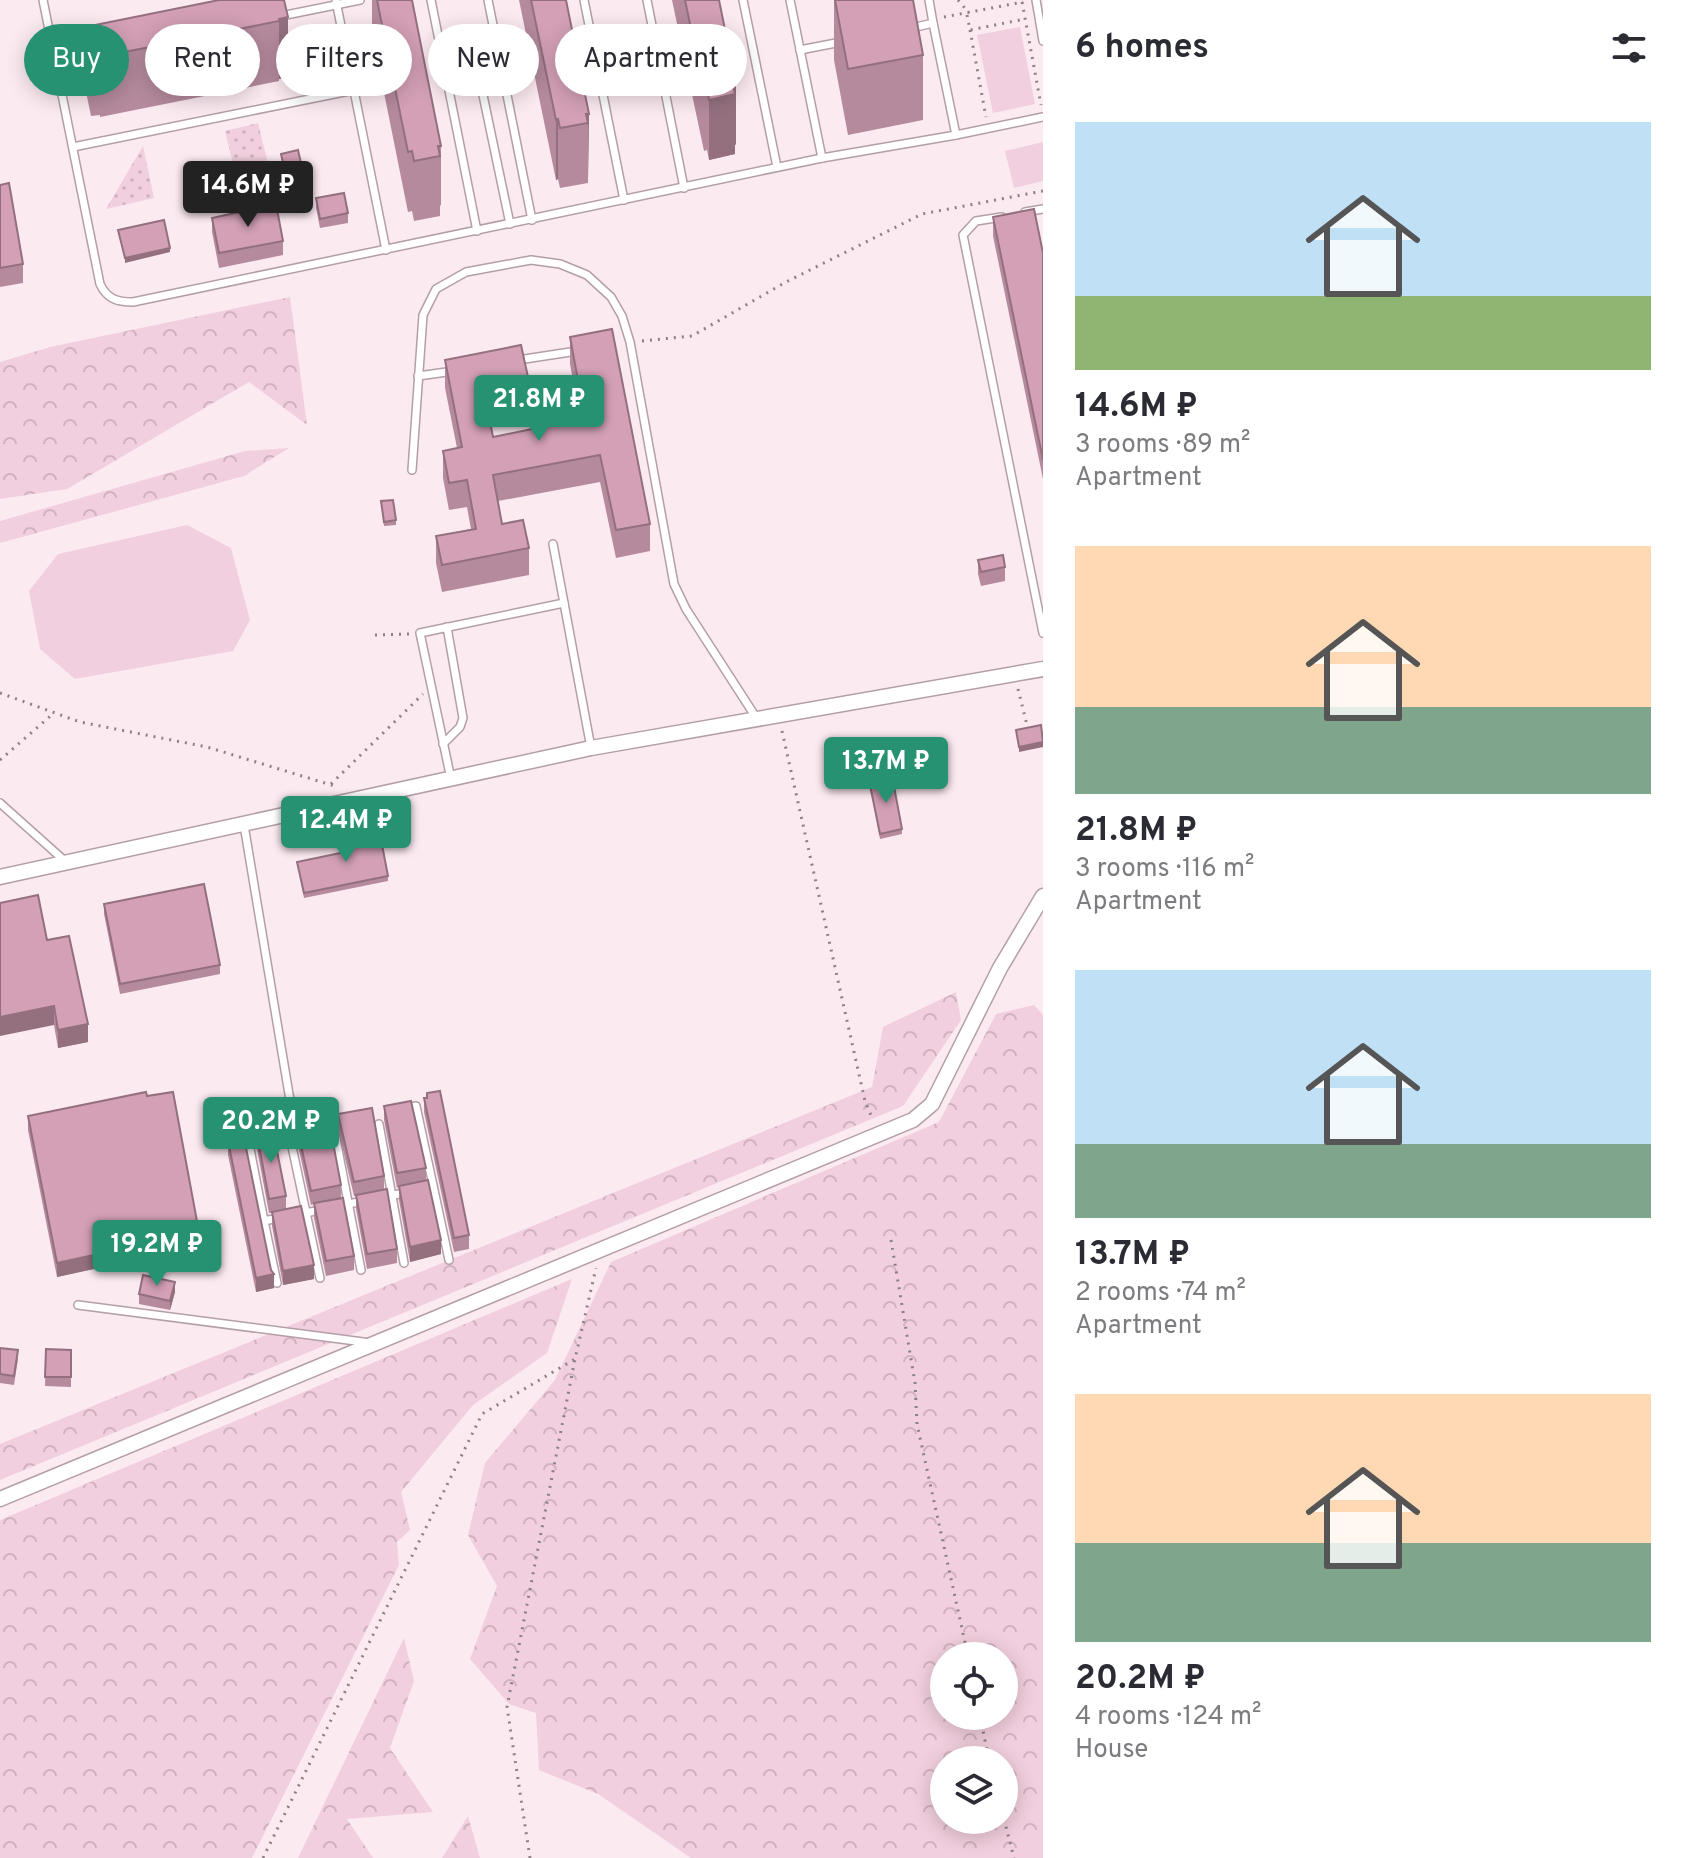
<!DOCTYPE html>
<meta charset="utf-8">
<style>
:root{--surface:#fff;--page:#f2f2f3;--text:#2b2b33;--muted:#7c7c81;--accent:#279271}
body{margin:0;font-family:Overpass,sans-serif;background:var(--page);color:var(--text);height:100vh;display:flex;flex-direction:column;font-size:30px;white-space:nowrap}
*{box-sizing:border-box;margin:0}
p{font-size:26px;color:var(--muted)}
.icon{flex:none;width:44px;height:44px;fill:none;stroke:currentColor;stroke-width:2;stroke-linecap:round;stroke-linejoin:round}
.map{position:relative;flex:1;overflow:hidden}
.details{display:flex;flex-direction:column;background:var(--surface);width:640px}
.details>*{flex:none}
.guide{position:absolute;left:24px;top:24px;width:760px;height:72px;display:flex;gap:16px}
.buttons{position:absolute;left:930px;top:1642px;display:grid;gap:16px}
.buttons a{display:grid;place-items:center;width:88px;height:88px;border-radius:50%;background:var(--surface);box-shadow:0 4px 20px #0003;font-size:40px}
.price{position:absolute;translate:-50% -68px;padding:0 18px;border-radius:8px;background:var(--accent);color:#fff;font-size:26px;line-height:52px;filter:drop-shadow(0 2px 4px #0008)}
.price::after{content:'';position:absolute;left:50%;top:48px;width:24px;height:18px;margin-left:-12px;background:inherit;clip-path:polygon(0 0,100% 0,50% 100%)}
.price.selected{background:#222;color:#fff}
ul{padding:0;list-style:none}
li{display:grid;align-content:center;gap:16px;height:424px;padding:0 32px}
li span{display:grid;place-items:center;height:248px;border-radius:0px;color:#555}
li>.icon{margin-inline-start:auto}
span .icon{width:144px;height:144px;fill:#fffc;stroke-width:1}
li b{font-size:34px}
h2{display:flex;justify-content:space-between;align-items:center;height:96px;padding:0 32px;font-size:34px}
.chip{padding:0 28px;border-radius:36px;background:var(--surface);box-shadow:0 4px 20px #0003;font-size:28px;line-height:72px}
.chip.selected{background:var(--accent);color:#fff}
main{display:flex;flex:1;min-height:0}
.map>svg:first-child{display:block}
.grass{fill:#f2cfde}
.forest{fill:url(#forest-crowns);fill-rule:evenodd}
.park{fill:url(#park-dots)}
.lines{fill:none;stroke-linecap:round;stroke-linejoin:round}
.service-casing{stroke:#b49ea7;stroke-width:10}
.minor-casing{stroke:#b49ea7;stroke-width:17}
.path{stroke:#8d8086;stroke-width:3;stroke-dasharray:2 6;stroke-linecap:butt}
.service{stroke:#fff;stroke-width:7}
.minor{stroke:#fff;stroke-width:14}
.wall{fill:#b58a9d}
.shaded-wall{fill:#94707f}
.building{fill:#d3a0b6;stroke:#94707f;stroke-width:2}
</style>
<main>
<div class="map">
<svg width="1043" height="1858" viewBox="0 0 1043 1858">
<defs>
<pattern id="forest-crowns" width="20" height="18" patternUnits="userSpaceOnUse" patternTransform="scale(2)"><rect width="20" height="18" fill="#f2cfde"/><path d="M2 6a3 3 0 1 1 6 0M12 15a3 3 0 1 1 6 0" fill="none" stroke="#d0b2bf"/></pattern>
<pattern id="park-dots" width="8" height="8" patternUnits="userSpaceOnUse" patternTransform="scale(2)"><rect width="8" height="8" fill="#f2cfde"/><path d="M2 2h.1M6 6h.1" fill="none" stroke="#d0b2bf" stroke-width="1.8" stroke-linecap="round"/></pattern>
</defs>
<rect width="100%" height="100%" fill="#fceaf1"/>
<!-- grass -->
<g class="grass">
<polygon points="1020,27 1035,104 993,113 977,35"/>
<polygon points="1043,142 1043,181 1014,188 1005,151"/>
<polygon points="187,525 231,548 250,620 233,651 75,679 40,649 29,591 58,554"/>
</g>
<!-- forest -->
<g class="forest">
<polygon points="290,297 307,425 249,382 67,489 0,499 0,362 50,347"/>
<polygon points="289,448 244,476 0,543 0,521 245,451"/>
<polygon points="956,992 961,1020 903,1106 0,1480 0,1444 872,1087 883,1027"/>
<path d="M1034,1005L1043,1015V1858H691L598,1794L539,1770L536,1713L509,1704L470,1659L497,1586L468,1535L485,1463L555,1380L611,1262L939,1122L996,1014ZM944,1656H1004V1716H944ZM944,1760H1004V1820H944Z"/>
<polygon points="572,1279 547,1353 473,1405 401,1492 410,1530 397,1542 399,1565 252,1858 0,1858 0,1520"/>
<polygon points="404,1638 414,1681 390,1748 433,1812 347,1819 373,1858 298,1858"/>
<polygon points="468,1816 480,1858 442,1858"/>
</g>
<!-- park -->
<g class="park">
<polygon points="258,123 271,176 238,184 225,131"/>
<polygon points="143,146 154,198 106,209"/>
</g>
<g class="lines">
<!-- service casing -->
<g class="service-casing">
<g id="service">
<path d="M43,0L100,284C107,299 117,302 133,302L822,158L956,135L1043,117"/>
<polyline points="431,0 477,231"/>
<polyline points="488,0 532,220"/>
<polyline points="584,0 624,200"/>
<polyline points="647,0 684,188"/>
<polyline points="743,0 777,167"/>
<polyline points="790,0 822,158"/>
<polyline points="1036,0 1043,41"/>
<polyline points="336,1 386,250"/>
<polyline points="281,16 360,0"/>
<polyline points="933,23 956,135"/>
<polyline points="493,28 470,33 510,224"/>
<polyline points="912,28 933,23 929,0"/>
<polyline points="800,50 841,42"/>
<polyline points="56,62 93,54"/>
<polyline points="73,147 354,90"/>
<polyline points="1025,212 1043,209"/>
<polyline points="1002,217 976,221 963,235 1043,633"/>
<polyline points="518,360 577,351"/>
<polyline points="418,376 454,371"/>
<polyline points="412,470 423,315 436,289 466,272 531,260 560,264 587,275 611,297 622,316 630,342 674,584 686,609 757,719"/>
<polyline points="553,544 591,748"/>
<polyline points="443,744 460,727 463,718 447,627"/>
<polyline points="451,779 420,633 564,603"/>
<polyline points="0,803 66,862"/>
<polyline points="244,825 295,1130 304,1128"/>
<polyline points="406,1108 416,1106 449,1260"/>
<polyline points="379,1124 404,1263"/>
<polyline points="335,1134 361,1270"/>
<polyline points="291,1142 320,1278"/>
<polyline points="250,1149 264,1221 278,1218"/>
<polyline points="380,1198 408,1192"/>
<polyline points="337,1206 364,1201"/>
<polyline points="294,1215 321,1210"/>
<polyline points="264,1221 277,1283"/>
<polyline points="78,1305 371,1343"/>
</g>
</g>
<!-- minor casing -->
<g class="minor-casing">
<g id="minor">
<polyline points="0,877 591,748 1043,669"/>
<polyline points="0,1499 913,1120 932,1104 1000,968 1043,896"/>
</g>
</g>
<!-- path -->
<g class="path">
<polyline points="958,0 969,13"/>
<polyline points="1022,2 1041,105"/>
<polyline points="967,15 970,30 1025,19"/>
<polyline points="944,17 1023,2"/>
<polyline points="970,30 986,117"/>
<polyline points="642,341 692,336 786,282 922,214 1043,191"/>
<polyline points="375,635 411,634"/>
<polyline points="1018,689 1028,729"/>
<polyline points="0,693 80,722 207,747 338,787"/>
<polyline points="782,731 865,1101 873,1120"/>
<polyline points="0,760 54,713"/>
<polyline points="331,784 423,694"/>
<polyline points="891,1240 915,1383 917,1424 968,1656"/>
<polyline points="980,1716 989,1760"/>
<polyline points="1004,1819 1014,1858"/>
<polyline points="263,1858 482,1414 575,1359 596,1268"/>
<polyline points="530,1858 507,1707 575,1359"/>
</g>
<!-- service -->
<use href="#service" class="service"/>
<!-- minor -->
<use href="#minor" class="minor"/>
</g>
<!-- wall -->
<g class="wall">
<polygon points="284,0 288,77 279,79 279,81 100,117 100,115 91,116 85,87 85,27"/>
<polygon points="372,0 412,0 441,146 441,205 440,206 440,216 414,221 412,211 408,212 372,33"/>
<polygon points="519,0 566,0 589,114 588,183 560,188 558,179 556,180"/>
<polygon points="672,0 719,0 736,144 735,145 735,154 709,160 707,150 704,151"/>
<polygon points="834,0 913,0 923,55 923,120 848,135 834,60"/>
<polygon points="0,185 23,264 23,283 0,287"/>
<polygon points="316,198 348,213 348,223 320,228 316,208"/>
<polygon points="993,217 1043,253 1043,479 993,236"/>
<polygon points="212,218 283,241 283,255 219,268 212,232"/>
<polygon points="570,337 650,524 650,551 616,558 600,482 498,501 502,524 529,548 529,575 442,592 436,563 436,536 471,529 467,507 449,510 443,478 443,451 457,448 445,388 445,360 528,377 528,404 488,412 493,437 580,419 570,364"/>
<polygon points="381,501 396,520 396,525 384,526"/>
<polygon points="978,560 1005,567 1005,581 981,586 978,574"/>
<polygon points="869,780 902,829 902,834 880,839"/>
<polygon points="347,835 388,876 388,881 304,898 297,862 349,851"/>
<polygon points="104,904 220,965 220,974 120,994 104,914"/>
<polygon points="47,940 88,1042 58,1048 54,1025"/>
<polygon points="427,1093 469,1235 469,1249 454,1252 424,1112 424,1098 427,1098"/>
<polygon points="384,1106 426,1168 426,1181 441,1254 410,1262 399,1200 399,1187 397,1188 384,1120"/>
<polygon points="338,1114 384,1176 384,1189 397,1249 397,1263 367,1269 356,1209 356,1196 354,1196 338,1129"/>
<polygon points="28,1116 199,1246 57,1277 28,1130"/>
<polygon points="296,1122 330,1128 341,1185 341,1198 354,1256 354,1270 326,1276 314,1218 314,1204 311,1205 296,1136"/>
<polygon points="257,1135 286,1196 286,1209 314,1279 283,1285 272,1226 272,1213 269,1213 257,1149"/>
<polygon points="228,1141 274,1288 256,1292 228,1155"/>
<polygon points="175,1292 170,1310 139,1304 139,1294"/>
<polygon points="0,1348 18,1359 14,1385 0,1383"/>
<polygon points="46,1349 71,1350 71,1387 45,1386"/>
</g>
<!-- shaded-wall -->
<g class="shaded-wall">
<polygon points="288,17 288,77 279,79 279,19"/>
<polygon points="736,84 736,144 735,145 735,154 709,160 709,100"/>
<polygon points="586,114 589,114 588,174 588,123"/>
<polygon points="558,119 558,179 556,180 556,120"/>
<polygon points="301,163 301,168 284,172 284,167"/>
<polygon points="170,248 170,252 125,263 125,258"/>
<polygon points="1043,742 1043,747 1019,752 1019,747"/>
<polygon points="54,1006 54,1025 0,1036 0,1017"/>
<polygon points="88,1024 88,1042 58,1048 58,1030"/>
<polygon points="199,1232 199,1246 57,1277 57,1263"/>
<polygon points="441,1240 441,1254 410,1262 410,1247"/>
<polygon points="314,1265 314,1279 283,1285 283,1271"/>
<polygon points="274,1274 274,1288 256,1292 256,1278"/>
<polygon points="175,1282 175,1292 170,1310 170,1301"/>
</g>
<!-- building -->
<g class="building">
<polygon points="219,0 284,0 288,17 279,19 279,21 100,57 100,55 91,56 85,27"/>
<polygon points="377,0 412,0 441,146 438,146 440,156 414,161 412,151 408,152"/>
<polygon points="531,0 566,0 589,114 586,114 588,123 560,128 558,119 556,120"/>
<polygon points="685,0 719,0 736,84 733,85 735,94 709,100 707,90 704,91"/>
<polygon points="835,0 913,0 923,55 848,69"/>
<polygon points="298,150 301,163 284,167 281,154"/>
<polygon points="9,183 23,264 0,268 0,185"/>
<polygon points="344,193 348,213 320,219 316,198"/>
<polygon points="276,204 283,241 219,253 212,218"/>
<polygon points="1034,209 1043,253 1043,460 993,217"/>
<polygon points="164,220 170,248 125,258 118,230"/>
<polygon points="612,329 650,524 616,530 600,455 493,475 502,524 523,520 529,548 442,565 436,536 476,529 467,480 449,483 443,451 462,447 445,360 521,345 528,377 483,386 493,437 585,418 570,337"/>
<polygon points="393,500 396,520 384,522 381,501"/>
<polygon points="1003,555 1005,567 981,572 978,560"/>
<polygon points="1041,725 1043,742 1019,747 1016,730"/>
<polygon points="892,776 902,829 880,834 869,780"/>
<polygon points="379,829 388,876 304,893 297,862 350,851 347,835"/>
<polygon points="204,884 220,965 120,984 104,904"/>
<polygon points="38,895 47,940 69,936 88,1024 58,1030 54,1006 0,1017 0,903"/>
<polygon points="440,1091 469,1235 454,1238 424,1098 427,1098 427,1093"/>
<polygon points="146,1092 147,1096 173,1092 199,1232 57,1263 28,1116"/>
<polygon points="411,1101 426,1168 397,1173 384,1106"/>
<polygon points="372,1108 384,1176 354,1182 338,1114"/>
<polygon points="330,1116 329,1121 341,1185 311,1191 296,1122"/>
<polygon points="273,1131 286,1196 269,1199 257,1135"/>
<polygon points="244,1138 271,1270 274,1274 256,1278 228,1141"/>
<polygon points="428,1180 441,1240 410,1247 399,1186"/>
<polygon points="387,1189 397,1249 367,1254 356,1195"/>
<polygon points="343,1198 354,1256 326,1261 314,1203"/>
<polygon points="301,1206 314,1265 283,1271 272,1212"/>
<polygon points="143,1275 175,1282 170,1301 139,1294"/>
<polygon points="0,1348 18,1350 14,1376 0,1374"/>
<polygon points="46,1349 71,1350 71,1377 45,1377"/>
</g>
</svg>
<div class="buttons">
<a><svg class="icon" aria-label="locate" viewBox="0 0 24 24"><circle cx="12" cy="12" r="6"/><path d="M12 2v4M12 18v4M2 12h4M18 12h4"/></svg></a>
<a><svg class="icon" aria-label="layers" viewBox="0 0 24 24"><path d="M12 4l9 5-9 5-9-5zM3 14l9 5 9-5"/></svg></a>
</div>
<b class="price selected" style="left:248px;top:229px">14.6M ₽</b>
<b class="price" style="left:539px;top:443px">21.8M ₽</b>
<b class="price" style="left:886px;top:805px">13.7M ₽</b>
<b class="price" style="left:346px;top:864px">12.4M ₽</b>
<b class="price" style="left:271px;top:1165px">20.2M ₽</b>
<b class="price" style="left:157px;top:1288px">19.2M ₽</b>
<div class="guide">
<a class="chip selected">Buy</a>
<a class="chip">Rent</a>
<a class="chip">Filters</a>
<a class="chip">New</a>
<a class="chip">Apartment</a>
</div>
</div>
<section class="details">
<h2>6 homes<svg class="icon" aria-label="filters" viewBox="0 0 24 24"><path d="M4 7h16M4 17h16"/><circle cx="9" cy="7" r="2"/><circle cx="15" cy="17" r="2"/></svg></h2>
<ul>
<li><span style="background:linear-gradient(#bfe0f5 70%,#8fb573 0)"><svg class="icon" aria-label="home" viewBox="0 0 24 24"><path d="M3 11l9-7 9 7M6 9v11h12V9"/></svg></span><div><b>14.6M ₽</b><p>3 rooms · 89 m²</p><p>Apartment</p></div></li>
<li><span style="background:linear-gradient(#ffd9b3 65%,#7fa58c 0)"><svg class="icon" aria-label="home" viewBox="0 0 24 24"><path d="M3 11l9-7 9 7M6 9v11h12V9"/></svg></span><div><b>21.8M ₽</b><p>3 rooms · 116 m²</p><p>Apartment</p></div></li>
<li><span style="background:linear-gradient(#bfe0f5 70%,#7fa58c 0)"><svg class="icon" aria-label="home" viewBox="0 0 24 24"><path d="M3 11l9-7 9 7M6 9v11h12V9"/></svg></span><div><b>13.7M ₽</b><p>2 rooms · 74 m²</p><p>Apartment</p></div></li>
<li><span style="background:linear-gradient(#ffd9b3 60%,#7fa58c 0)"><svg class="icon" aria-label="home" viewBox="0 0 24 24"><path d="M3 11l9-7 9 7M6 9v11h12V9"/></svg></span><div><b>20.2M ₽</b><p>4 rooms · 124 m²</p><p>House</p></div></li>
</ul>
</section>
</main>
